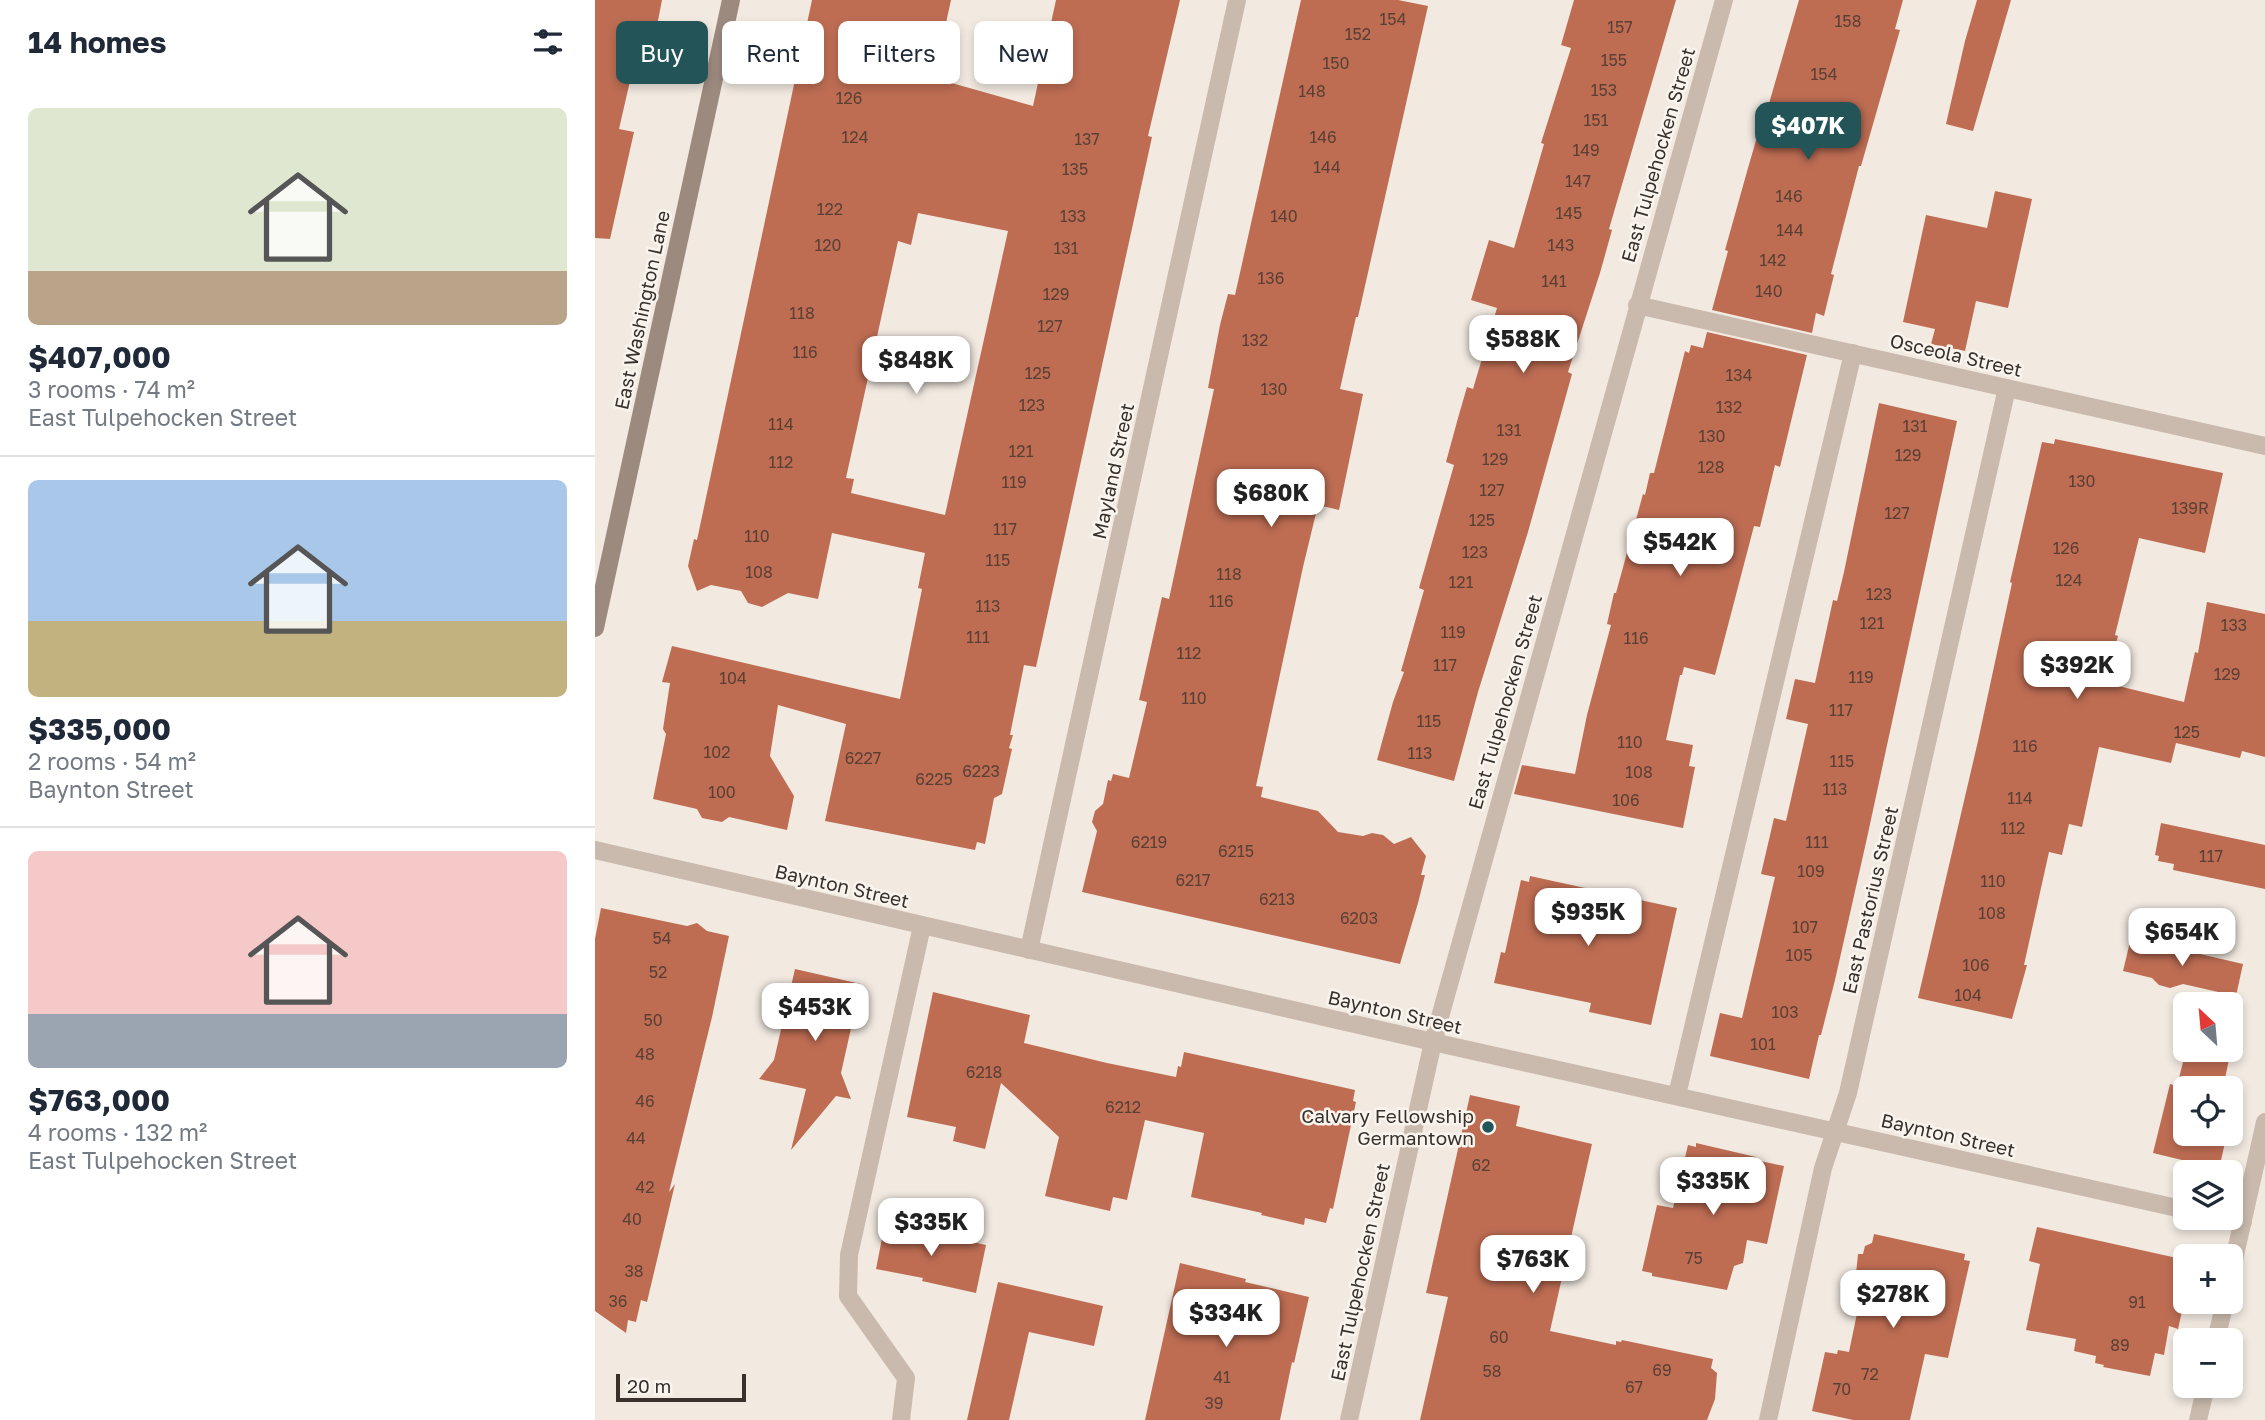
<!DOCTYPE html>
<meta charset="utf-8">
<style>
:root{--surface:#fff;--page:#f2f2f3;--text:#1f2937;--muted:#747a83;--line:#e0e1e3;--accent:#235458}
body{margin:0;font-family:"Golos Text",sans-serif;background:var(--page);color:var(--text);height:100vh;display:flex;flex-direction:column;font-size:26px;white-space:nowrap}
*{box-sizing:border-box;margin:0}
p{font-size:23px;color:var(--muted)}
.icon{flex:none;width:38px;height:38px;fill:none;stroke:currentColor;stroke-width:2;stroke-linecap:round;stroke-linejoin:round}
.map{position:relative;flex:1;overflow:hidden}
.drawer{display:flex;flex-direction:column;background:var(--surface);width:595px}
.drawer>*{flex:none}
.banner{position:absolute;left:21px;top:21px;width:665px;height:63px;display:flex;gap:14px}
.needle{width:46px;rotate:334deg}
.controls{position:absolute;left:1578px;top:992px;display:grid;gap:14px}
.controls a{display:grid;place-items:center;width:70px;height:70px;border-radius:10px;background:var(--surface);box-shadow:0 4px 10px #0003;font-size:35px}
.scale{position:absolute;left:21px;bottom:18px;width:130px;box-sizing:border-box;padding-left:7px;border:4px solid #39302b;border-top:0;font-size:19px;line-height:24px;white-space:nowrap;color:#39302b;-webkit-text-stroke:5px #f9f4ed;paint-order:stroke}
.price{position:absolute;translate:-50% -60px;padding:0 16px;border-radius:14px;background:#fff;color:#222;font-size:23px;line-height:46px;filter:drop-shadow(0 2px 4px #0008)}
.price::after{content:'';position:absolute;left:50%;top:42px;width:21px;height:16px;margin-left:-10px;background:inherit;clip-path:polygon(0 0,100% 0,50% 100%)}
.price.on{background:var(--accent);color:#fff}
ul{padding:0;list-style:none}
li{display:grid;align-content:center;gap:14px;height:371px;padding:0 28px}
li+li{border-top:2px solid var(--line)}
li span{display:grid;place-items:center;height:217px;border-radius:10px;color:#555}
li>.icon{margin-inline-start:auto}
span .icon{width:126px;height:126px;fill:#fffc;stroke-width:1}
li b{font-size:30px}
h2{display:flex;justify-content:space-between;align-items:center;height:84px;padding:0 28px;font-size:30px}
.pill{padding:0 24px;border-radius:10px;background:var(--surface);box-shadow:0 4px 10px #0003;font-size:24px;line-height:63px}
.pill.on{background:var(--accent);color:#fff}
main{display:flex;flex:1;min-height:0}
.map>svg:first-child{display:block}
.building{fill:#be6d53;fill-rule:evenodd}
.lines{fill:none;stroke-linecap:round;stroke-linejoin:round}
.service{stroke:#cabaad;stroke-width:18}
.minor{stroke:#cabaad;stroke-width:18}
.secondary{stroke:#9d8a7f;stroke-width:18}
.poi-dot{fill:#235458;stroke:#f9f4ed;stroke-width:2.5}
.labels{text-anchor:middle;stroke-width:5;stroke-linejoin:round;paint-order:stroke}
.number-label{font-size:16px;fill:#5a3f35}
.street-label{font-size:19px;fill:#39302b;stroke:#f9f4ed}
.poi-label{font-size:19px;fill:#39302b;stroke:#f9f4ed;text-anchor:end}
</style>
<main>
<section class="drawer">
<h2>14 homes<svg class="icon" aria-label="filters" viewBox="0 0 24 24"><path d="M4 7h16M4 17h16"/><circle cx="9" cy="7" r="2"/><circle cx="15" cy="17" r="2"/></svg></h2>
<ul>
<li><span style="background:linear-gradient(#dfe7d0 75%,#b9a48a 0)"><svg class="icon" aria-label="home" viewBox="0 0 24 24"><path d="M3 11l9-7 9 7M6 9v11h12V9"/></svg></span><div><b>$407,000</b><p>3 rooms · 74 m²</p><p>East Tulpehocken Street</p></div></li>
<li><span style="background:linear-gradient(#a9c7e8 65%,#c2b280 0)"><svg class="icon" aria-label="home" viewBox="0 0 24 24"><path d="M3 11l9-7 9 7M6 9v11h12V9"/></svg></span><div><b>$335,000</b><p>2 rooms · 54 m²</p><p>Baynton Street</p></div></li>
<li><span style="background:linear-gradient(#f6c9c9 75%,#9aa5b1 0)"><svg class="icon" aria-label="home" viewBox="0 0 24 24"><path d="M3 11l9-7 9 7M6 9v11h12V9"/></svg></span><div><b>$763,000</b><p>4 rooms · 132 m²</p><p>East Tulpehocken Street</p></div></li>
</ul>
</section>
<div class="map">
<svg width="1670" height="1420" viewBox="0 0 1670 1420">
<rect width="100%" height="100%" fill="#f2eae1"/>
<!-- building -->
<g class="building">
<polygon points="0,0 67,0 60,36 46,33 24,129 39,132 15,239 0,238"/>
<path d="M217,0H356L339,78L438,106L461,0H585L553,136L557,137L441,667L429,665L415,735H418L414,748L417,749L407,794L399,798L390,844L382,842L380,850L230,821L251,724L183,705L175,756L199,796L192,830L134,817L127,822L107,818L102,809L58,799L71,734L68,729L75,683L67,682L77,646L305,699L327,589L323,588L330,553L237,533L223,599L193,593L167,607L153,603L146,591L116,585L102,591L93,566L99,539L102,540ZM323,213L413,231L350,515L256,493L259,479L251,478L303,241L316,245Z"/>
<polygon points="706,0 803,0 833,6 763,317 761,317 745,389 768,394 744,510 723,505 708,567 661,786 668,787 666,797 723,811 743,832 768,836 777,833 788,835 799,844 816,837 831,856 826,875 830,875 823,903 805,964 487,892 502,831 497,822 500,811 508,804 513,780 516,781 518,774 534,778 552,702 544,700 567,597 574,599 619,389 613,388 625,325 633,294 640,295"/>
<polygon points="979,0 1081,0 1014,229 1017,230 1005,273 973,372 977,374 933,532 883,692 859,781 782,760 798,702 809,672 806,671 829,590 824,588 859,465 851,462 863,418 872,387 878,389 902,308 876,300 894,240 919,248 949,144 946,143 976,48 966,45"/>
<polygon points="1204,0 1308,0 1300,29 1305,30 1266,166 1264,166 1236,274 1239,275 1229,316 1221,313 1217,333 1117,310 1133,251 1130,250 1153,168 1162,137 1164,138"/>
<polygon points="1382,0 1416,0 1378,131 1351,124 1370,41"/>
<polygon points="1400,191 1437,199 1413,308 1381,301 1370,351 1336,344 1340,329 1308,322 1331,215 1392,228"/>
<polygon points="1112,332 1212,355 1185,467 1180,465 1165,527 1159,526 1120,675 1089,667 1087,675 1085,675 1071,740 1098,745 1094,766 1100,767 1088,828 919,794 927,765 980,774 992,715 1016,625 1012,624 1019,593 1021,593 1048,494 1050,495 1055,473 1059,473 1090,351 1094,353 1096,345 1108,348"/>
<polygon points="1284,403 1362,421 1272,838 1240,980 1226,1035 1224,1035 1214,1079 1115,1056 1125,1013 1147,1018 1180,877 1166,874 1179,818 1191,821 1213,724 1191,719 1200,679 1220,683 1238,600 1242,601 1249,572"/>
<polygon points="1460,439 1628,473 1610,553 1544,538 1520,635 1523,636 1511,683 1589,702 1600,652 1603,653 1612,602 1670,614 1670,757 1647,751 1645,758 1581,743 1576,763 1504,747 1487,827 1474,824 1467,855 1454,852 1429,965 1432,965 1417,1019 1323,998 1383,741 1417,583 1415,582 1447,442 1459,444"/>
<polygon points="1566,823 1670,845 1670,889 1578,870 1579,864 1563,861 1564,856 1560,855"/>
<polygon points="935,876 1082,908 1056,1025 994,1012 996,1003 899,983 906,952 910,953 926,880 934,882"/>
<polygon points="6,908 92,926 102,923 112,931 134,936 117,1017 74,1192 80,1184 52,1302 46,1300 41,1322 33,1320 31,1333 0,1311 0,939"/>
<polygon points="1536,938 1648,964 1641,996 1588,984 1575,988 1564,985 1557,978 1528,971"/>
<polygon points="200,969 266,984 246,1073 256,1099 241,1096 196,1150 211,1089 164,1079 179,1060"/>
<polygon points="338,992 435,1015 429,1043 512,1063 581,1077 583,1066 586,1067 589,1052 760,1090 758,1101 761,1102 738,1209 735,1208 731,1223 710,1218 709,1225 666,1215 667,1213 596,1197 609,1133 550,1120 532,1200 518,1197 515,1211 450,1196 464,1137 406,1083 390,1149 358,1141 361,1127 312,1117"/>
<polygon points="1591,1050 1636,1050 1628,1088 1591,1088 1591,1134 1632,1134 1624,1169 1558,1153 1575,1084 1582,1086"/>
<polygon points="875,1095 925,1106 921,1126 997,1144 955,1331 1021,1345 1021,1341 1026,1342 1027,1340 1118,1359 1116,1368 1122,1373 1120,1399 1112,1420 825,1420 853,1297 831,1293"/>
<polygon points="1101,1143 1161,1157 1161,1160 1189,1166 1172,1244 1152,1240 1148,1263 1139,1266 1132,1290 1057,1276 1057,1273 1047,1271 1062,1205 1078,1208 1093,1145 1101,1147"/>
<polygon points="290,1223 391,1245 381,1293 327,1281 328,1278 281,1269"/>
<polygon points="1442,1227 1591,1260 1591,1294 1583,1329 1574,1326 1569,1355 1560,1353 1555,1376 1508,1367 1509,1365 1500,1363 1501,1356 1479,1351 1481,1339 1431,1330 1445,1264 1434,1261"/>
<polygon points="1279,1234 1370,1254 1369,1260 1375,1261 1353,1358 1330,1354 1315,1420 1258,1420 1217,1411 1230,1352 1242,1354 1243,1350 1254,1352 1265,1299 1259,1294 1263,1254 1268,1254 1270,1246 1277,1243"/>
<polygon points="585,1263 651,1279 650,1282 714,1297 699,1363 697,1362 685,1420 550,1420"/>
<polygon points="403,1282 508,1306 499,1346 434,1332 414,1420 372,1420"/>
</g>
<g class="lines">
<!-- service -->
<g class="service">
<polyline points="1082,1095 1258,353"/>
<polyline points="306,1420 311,1378 253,1296 254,1255 327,926"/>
</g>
<!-- minor -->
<g class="minor">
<polyline points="1042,305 1670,446"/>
<polyline points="0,850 838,1042 1591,1210"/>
<polyline points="434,950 642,0"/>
<polyline points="1629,1218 1648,1222"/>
<polyline points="1636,1273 1670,1122"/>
<polyline points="1621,1340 1630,1302"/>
<polyline points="754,1420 838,1042 1129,0"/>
<polyline points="1173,1420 1228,1168 1253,1093 1412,388"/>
<polyline points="1603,1420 1611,1386"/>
</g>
<!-- secondary -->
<polyline class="secondary" points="0,628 136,0"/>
</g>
<!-- markers -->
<circle class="poi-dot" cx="893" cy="1127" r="7"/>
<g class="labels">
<!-- number labels -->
<g class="number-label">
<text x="798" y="25">154</text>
<text x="1253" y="27">158</text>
<text x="1025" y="33">157</text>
<text x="763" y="40">152</text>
<text x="1019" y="66">155</text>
<text x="741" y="69">150</text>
<text x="1229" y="80">154</text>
<text x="1009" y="96">153</text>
<text x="717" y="97">148</text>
<text x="254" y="104">126</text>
<text x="1001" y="126">151</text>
<text x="260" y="143">124</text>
<text x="728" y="143">146</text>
<text x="492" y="145">137</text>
<text x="991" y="156">149</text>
<text x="732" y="173">144</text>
<text x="480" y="175">135</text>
<text x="983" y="187">147</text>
<text x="1194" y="202">146</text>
<text x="235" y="215">122</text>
<text x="974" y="219">145</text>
<text x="478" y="222">133</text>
<text x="689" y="222">140</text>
<text x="1195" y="236">144</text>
<text x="233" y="251">120</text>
<text x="966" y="251">143</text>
<text x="471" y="254">131</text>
<text x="1178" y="266">142</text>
<text x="676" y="284">136</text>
<text x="959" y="287">141</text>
<text x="1174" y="297">140</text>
<text x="461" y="300">129</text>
<text x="207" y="319">118</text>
<text x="455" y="332">127</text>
<text x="660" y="346">132</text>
<text x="210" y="358">116</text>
<text x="443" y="379">125</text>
<text x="1144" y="381">134</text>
<text x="679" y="395">130</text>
<text x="437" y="411">123</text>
<text x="1134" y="413">132</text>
<text x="186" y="430">114</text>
<text x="1320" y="432">131</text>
<text x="914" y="436">131</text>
<text x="1117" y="442">130</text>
<text x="426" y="457">121</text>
<text x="1313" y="461">129</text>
<text x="900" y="465">129</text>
<text x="186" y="468">112</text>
<text x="1116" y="473">128</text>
<text x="1487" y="487">130</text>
<text x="419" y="488">119</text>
<text x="897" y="496">127</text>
<text x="1595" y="514">139R</text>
<text x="1302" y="519">127</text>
<text x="887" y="526">125</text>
<text x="410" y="535">117</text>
<text x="162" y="542">110</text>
<text x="1471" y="554">126</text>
<text x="880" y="558">123</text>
<text x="403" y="566">115</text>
<text x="164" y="578">108</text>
<text x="634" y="580">118</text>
<text x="1474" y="586">124</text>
<text x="866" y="588">121</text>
<text x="1284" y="600">123</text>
<text x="626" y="607">116</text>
<text x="393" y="612">113</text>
<text x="1277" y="629">121</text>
<text x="1639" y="631">133</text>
<text x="858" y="638">119</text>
<text x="383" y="643">111</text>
<text x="1041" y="644">116</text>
<text x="594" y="659">112</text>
<text x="850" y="671">117</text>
<text x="1632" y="680">129</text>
<text x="1266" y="683">119</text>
<text x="138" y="684">104</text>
<text x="599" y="704">110</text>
<text x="1246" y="716">117</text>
<text x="834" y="727">115</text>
<text x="1592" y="738">125</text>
<text x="1035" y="748">110</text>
<text x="1430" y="752">116</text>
<text x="122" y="758">102</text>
<text x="825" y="759">113</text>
<text x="268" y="764">6227</text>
<text x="1247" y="767">115</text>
<text x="386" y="777">6223</text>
<text x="1044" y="778">108</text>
<text x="339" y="785">6225</text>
<text x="1240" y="795">113</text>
<text x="127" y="798">100</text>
<text x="1425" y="804">114</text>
<text x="1031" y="806">106</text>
<text x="1418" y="834">112</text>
<text x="554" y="848">6219</text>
<text x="1222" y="848">111</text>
<text x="641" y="857">6215</text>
<text x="1616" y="862">117</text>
<text x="1216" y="877">109</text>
<text x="598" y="886">6217</text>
<text x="1398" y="887">110</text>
<text x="682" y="905">6213</text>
<text x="1397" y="919">108</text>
<text x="764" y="924">6203</text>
<text x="1210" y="933">107</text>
<text x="67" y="944">54</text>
<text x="1204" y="961">105</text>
<text x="1381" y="971">106</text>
<text x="63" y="978">52</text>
<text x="1373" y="1001">104</text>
<text x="1190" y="1018">103</text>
<text x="58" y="1026">50</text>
<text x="1168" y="1050">101</text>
<text x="50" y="1060">48</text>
<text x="389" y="1078">6218</text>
<text x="50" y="1107">46</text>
<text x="528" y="1113">6212</text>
<text x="41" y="1144">44</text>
<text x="886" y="1171">62</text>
<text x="50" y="1193">42</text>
<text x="37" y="1225">40</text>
<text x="1099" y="1264">75</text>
<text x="39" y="1277">38</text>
<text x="23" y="1307">36</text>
<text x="1542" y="1308">91</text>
<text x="904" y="1343">60</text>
<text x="1525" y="1351">89</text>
<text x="1067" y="1376">69</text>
<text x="897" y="1377">58</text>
<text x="1275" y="1380">72</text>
<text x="627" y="1383">41</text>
<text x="1039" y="1393">67</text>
<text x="1247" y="1395">70</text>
<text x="619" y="1409">39</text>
</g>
<!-- street labels -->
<g class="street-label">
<text transform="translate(1063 155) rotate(-74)" y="7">East Tulpehocken Street</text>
<text transform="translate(47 310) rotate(-78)" y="7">East Washington Lane</text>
<text transform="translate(1361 355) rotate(13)" y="7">Osceola Street</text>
<text transform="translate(518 471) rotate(-78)" y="7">Mayland Street</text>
<text transform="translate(910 702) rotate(-74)" y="7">East Tulpehocken Street</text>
<text transform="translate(247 886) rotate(13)" y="7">Baynton Street</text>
<text transform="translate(1275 900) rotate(-77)" y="7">East Pastorius Street</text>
<text transform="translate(800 1012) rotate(13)" y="7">Baynton Street</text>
<text transform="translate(1353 1135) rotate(13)" y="7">Baynton Street</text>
<text transform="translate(765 1272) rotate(-78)" y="7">East Tulpehocken Street</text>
</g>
<!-- poi labels -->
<g class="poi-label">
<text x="879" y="1123">Calvary Fellowship<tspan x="879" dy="22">Germantown</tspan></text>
</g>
</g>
</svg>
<div class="controls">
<a><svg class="needle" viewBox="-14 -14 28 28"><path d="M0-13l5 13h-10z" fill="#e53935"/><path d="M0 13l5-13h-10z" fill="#747a83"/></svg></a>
<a><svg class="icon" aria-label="locate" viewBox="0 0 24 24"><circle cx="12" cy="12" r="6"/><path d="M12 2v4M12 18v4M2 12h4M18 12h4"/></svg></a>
<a><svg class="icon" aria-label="layers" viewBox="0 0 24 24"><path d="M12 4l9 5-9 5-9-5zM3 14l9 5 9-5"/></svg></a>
<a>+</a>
<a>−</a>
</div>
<div class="scale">20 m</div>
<b class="price on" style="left:1213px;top:162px">$407K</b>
<b class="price" style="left:928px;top:375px">$588K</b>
<b class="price" style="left:321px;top:396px">$848K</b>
<b class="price" style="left:676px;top:529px">$680K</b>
<b class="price" style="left:1085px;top:578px">$542K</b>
<b class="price" style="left:1482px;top:701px">$392K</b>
<b class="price" style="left:993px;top:948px">$935K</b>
<b class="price" style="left:1587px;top:968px">$654K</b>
<b class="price" style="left:220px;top:1043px">$453K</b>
<b class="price" style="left:1118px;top:1217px">$335K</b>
<b class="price" style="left:336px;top:1258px">$335K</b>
<b class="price" style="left:938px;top:1295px">$763K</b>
<b class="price" style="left:1298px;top:1330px">$278K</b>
<b class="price" style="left:631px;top:1349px">$334K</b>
<div class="banner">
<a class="pill on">Buy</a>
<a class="pill">Rent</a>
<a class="pill">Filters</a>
<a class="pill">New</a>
</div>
</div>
</main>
